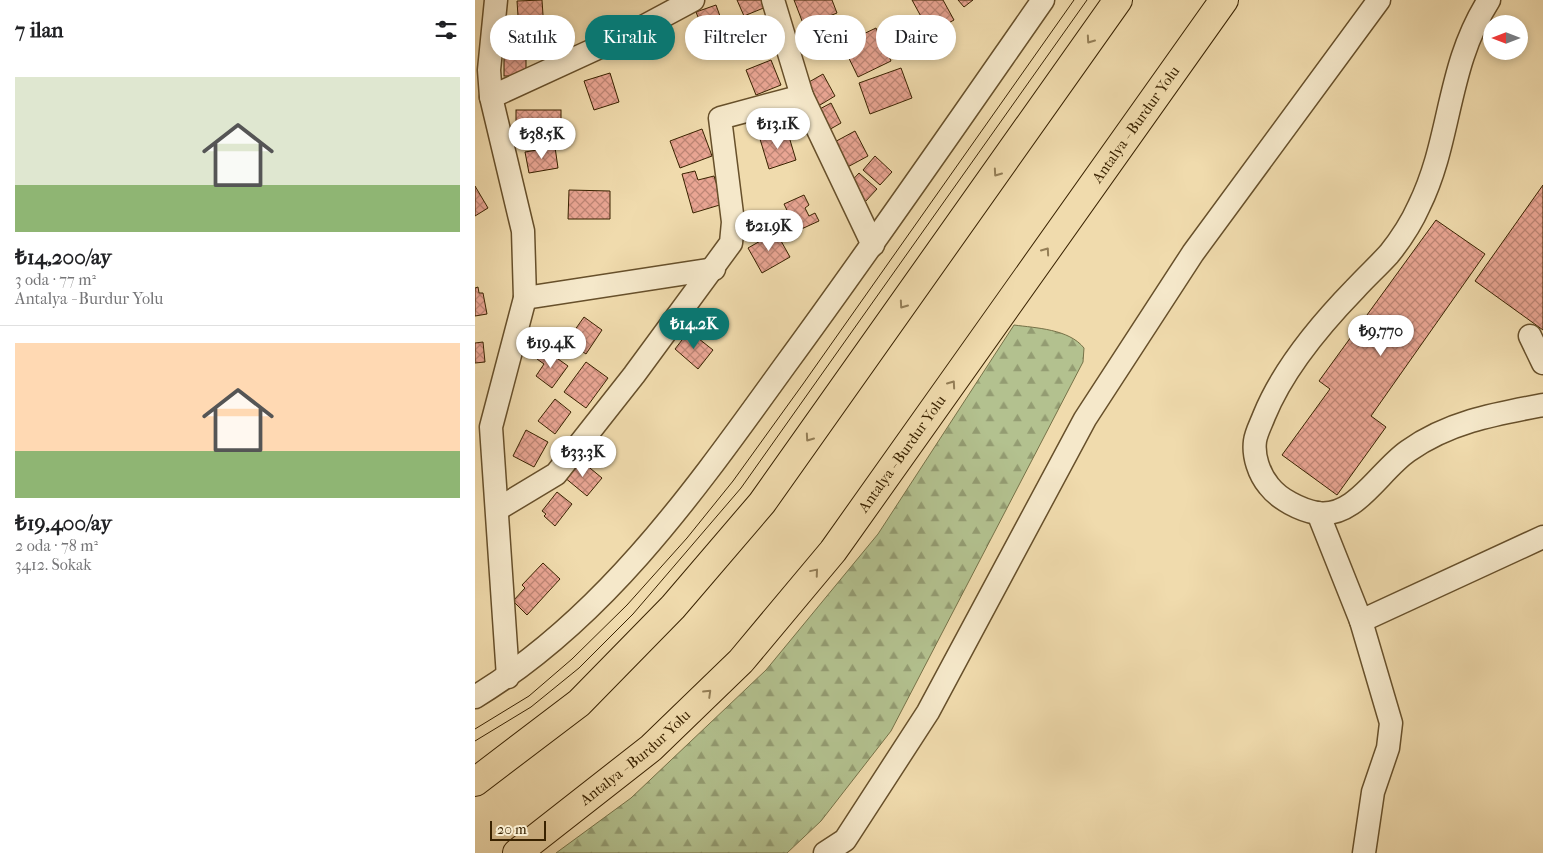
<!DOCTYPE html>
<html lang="tr">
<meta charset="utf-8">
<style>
:root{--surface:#fff;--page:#f6f6f6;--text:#202124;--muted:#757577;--line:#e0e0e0;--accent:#0f766e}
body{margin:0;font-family:"IM FELL French Canon",serif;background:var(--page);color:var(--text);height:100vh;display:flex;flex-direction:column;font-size:19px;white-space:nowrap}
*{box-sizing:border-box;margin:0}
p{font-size:16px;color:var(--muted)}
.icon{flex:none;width:28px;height:28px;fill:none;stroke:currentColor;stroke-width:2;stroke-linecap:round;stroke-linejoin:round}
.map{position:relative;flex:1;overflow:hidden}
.details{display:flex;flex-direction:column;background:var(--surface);width:475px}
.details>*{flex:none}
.top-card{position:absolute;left:15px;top:15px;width:475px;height:45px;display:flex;gap:10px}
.needle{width:32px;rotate:270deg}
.tools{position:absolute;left:1008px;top:15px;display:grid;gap:10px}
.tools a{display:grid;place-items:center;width:45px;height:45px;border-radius:50%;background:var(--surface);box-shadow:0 2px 8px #0003;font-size:25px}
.scale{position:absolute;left:15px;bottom:12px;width:56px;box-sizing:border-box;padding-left:5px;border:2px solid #392200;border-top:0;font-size:14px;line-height:18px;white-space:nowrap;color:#392200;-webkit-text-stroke:4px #f5e8ca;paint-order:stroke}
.price{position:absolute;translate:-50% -42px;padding:0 11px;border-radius:18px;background:#fff;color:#222;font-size:16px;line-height:32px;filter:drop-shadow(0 1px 2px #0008)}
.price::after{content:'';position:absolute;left:50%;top:30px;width:15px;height:11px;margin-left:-8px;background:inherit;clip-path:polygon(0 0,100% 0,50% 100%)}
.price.on{background:var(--accent);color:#fff}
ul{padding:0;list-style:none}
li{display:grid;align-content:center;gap:10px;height:265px;padding:0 15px}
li+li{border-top:1px solid var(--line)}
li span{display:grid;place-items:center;height:155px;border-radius:0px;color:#555}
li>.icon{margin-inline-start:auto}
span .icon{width:90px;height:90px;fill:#fffc;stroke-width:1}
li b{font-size:21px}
h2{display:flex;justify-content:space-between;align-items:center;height:60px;padding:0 15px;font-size:21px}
.pill{padding:0 18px;border-radius:22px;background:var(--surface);box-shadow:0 2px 8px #0003;font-size:18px;line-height:45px}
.pill.on{background:var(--accent);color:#fff}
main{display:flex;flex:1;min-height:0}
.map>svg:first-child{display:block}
.forest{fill:url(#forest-firs);stroke:#767248}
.building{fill:url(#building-cross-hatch);stroke:#392200}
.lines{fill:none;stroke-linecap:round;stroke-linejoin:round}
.street-casing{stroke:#67502b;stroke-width:25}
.highway-casing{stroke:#392200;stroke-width:30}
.street{stroke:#f5e8ca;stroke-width:22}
.highway{stroke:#f0dbad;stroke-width:28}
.tram{stroke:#392200;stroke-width:1}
.oneway{stroke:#947e56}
.labels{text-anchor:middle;stroke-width:4;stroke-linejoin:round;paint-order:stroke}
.street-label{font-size:15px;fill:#392200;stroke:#f5e8ca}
</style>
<main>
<section class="details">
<h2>7 ilan<svg class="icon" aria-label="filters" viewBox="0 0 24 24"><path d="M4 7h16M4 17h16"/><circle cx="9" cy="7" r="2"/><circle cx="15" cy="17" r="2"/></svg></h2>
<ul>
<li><span style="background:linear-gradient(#dfe7d0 70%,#8fb573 0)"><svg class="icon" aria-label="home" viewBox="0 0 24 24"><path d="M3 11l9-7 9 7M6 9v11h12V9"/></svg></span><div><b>₺14,200/ay</b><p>3 oda · 77 m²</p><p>Antalya - Burdur Yolu</p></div></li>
<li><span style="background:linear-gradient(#ffd9b3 70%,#8fb573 0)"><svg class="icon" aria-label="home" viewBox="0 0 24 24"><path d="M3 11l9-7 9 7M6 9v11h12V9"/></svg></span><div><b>₺19,400/ay</b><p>2 oda · 78 m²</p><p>3412. Sokak</p></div></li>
</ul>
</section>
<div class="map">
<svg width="1068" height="853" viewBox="0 0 1068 853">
<defs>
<pattern id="forest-firs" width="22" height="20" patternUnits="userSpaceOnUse" patternTransform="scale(1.25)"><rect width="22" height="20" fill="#b3c18f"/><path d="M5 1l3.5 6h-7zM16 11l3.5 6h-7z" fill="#939c72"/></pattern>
<pattern id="building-cross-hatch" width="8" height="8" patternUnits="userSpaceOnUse" patternTransform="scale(1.25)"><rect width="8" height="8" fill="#e9a593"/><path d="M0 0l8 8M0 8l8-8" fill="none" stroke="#be8676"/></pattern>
</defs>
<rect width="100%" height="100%" fill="#f0dbad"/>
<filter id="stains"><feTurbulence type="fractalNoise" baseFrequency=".004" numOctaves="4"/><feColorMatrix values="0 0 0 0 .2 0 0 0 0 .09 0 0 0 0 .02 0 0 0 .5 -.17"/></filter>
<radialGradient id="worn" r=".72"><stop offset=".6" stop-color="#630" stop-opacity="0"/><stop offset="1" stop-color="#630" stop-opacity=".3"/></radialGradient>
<!-- forest -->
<path class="forest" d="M539,325C561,328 594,329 609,348L608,362L416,731L346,821L312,853H81L156,798L291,670L403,534Z"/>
<!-- building -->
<g class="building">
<polygon points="67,0 69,30 44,31 42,1"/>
<polygon points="262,0 288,0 291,7 269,16"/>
<polygon points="319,0 357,0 362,13 329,26"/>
<polygon points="437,0 468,0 479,20 455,33"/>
<polygon points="483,0 498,0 489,7"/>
<polygon points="241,5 250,30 231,37 221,12"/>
<polygon points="292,18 301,42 278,52 268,27"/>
<polygon points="401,28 416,61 383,77 367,44"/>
<rect x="29" y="47" width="22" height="29"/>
<polygon points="296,60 306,85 281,95 271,70"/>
<polygon points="426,68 437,98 395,114 384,83"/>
<polygon points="135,73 144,102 119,110 109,81"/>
<polygon points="348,74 360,96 340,108 327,86"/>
<polygon points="356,103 366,123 352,131 341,111"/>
<rect x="41" y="110" width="45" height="24"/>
<polygon points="227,129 237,156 205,168 195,141"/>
<polygon points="312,130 321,160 294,169 285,139"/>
<polygon points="380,131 393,156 367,170 354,145"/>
<polygon points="80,147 83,168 54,173 50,152"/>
<polygon points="400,156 417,172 405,185 388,170"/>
<polygon points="220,171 223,180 239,176 248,204 218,213 207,174"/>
<polygon points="384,173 402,189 390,202 372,186"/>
<polygon points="1068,185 1068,330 1000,281"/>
<polygon points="0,186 13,208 0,216"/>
<polygon points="94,190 135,191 135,219 93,219"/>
<polygon points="329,195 334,205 330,208 334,216 340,213 344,221 322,231 309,204"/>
<polygon points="961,220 1010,254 896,416 911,427 862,495 807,455 855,389 844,381"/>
<polygon points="301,232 315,257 287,273 273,248"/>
<polygon points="3,287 4,293 8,293 12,314 0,316 0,288"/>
<polygon points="109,317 127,330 111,354 92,341"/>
<polygon points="214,331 238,350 223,369 200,349"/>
<polygon points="8,342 10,362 0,363 0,343"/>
<polygon points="69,349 93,366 77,388 61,376 69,364 62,359"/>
<polygon points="111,362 133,378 111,408 89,392"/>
<polygon points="80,399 96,412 80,434 63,421"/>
<polygon points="51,430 73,442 59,467 38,456"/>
<polygon points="104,459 127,478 112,496 89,477"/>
<polygon points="82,492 97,504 80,526 69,516 71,514 67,511"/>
<polygon points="68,563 85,579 52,615 38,601 50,588 47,585"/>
</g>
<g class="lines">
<!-- street casing -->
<g class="street-casing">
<g id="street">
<polyline points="21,0 14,70 16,97 48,231 50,298 16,427 33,677"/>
<polyline points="298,0 327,96 398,245"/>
<path d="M1014,0C971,67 977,139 944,206C936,224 926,239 914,254C903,266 891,277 880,289C845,325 808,369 789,416C786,424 781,433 780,441C778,456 784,474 794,486C804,499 825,510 842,513C880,519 904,471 933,451C974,422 1020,414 1068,405"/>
<polyline points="16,97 164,29 218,0"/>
<polyline points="50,298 239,269"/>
<polyline points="1055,336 1068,363"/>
<polyline points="23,509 81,474 159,375 256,243 258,222 245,118 327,96"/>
<polyline points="843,513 886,621 916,723 913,748 898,792 889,853"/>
<polyline points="886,621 1068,537"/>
<path d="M0,697C132,617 222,487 311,364C399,244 483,122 568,0"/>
<polyline points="350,853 370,840 453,712 610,419 718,253 904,0"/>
</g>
</g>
<!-- highway casing -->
<g class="highway-casing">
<g id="highway">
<polyline points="0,782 104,703 198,607 287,503 643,0"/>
<path id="s1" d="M42,853L176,748L266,661L358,551L749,0"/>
</g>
</g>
<!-- street -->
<use href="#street" class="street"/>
<!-- highway -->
<use href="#highway" class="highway"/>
<!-- tram -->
<g class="tram">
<polyline points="0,729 54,696 97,659 152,605 212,538 258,481 328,384 599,0"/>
<polyline points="0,741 56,707 104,668 158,614 266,488 612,0"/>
</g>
</g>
<!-- one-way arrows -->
<defs><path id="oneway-chevron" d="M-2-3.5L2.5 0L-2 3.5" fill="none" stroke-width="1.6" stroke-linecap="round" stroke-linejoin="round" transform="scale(1.25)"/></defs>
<g class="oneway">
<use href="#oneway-chevron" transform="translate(615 40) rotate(125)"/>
<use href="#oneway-chevron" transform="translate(522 173) rotate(125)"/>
<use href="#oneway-chevron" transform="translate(571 251) rotate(-55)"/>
<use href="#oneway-chevron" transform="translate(428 305) rotate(125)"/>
<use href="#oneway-chevron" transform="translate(477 384) rotate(-55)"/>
<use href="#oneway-chevron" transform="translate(334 438) rotate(125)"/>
<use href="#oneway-chevron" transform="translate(340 572) rotate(-50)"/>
<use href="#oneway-chevron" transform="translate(233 693) rotate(-44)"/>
</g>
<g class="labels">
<!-- street labels -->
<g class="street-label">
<text dy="5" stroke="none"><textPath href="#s1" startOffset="962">Antalya - Burdur Yolu</textPath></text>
<text dy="5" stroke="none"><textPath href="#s1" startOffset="558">Antalya - Burdur Yolu</textPath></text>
<text dy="5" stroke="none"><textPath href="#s1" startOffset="152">Antalya - Burdur Yolu</textPath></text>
</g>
</g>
<rect width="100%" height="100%" filter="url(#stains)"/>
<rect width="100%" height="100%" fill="url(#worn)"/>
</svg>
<div class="tools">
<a><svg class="needle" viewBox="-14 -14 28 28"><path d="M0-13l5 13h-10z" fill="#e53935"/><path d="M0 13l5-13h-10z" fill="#757577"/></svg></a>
</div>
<div class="scale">20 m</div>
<b class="price" style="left:303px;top:150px">₺13.1K</b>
<b class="price" style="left:67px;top:160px">₺38.5K</b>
<b class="price" style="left:294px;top:252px">₺21.9K</b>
<b class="price on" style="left:219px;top:350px">₺14.2K</b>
<b class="price" style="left:906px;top:357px">₺9,770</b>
<b class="price" style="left:76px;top:369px">₺19.4K</b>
<b class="price" style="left:108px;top:478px">₺33.3K</b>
<div class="top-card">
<a class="pill">Satılık</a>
<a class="pill on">Kiralık</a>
<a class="pill">Filtreler</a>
<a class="pill">Yeni</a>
<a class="pill">Daire</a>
</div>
</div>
</main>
